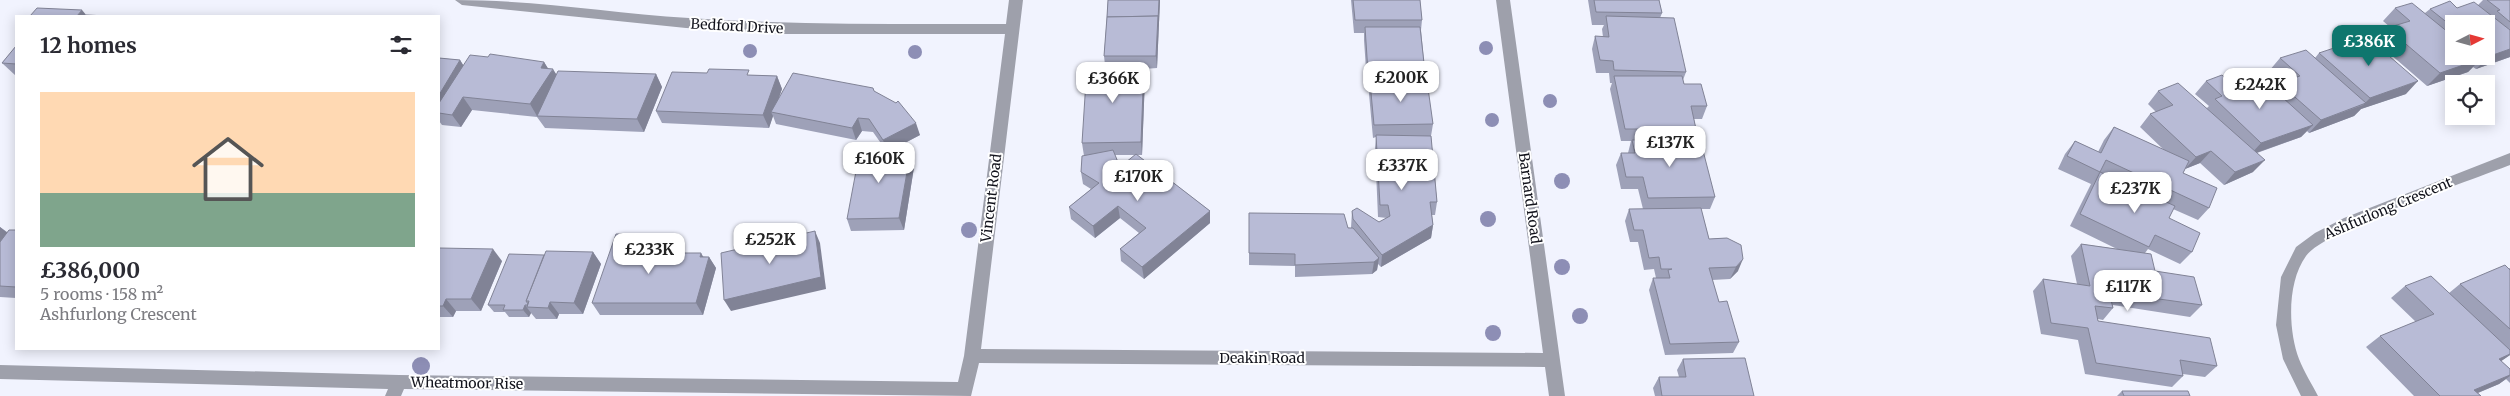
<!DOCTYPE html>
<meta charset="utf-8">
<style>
:root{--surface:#fff;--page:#f2f2f3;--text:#2b2b33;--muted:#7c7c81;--accent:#0f766e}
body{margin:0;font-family:Merriweather,serif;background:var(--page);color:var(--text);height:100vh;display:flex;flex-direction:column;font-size:19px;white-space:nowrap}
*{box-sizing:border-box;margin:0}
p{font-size:16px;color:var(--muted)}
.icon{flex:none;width:28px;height:28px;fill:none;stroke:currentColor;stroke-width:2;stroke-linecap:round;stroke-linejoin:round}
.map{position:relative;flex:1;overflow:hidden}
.drawer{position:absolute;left:15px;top:15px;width:425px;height:335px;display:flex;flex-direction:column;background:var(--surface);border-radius:0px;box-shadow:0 2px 12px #0003}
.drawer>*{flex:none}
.needle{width:32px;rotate:84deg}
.controls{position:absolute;left:2445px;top:15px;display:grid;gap:10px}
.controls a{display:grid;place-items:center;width:50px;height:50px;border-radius:0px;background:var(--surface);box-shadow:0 2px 12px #0003;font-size:25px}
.price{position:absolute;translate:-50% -42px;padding:0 11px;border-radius:10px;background:#fff;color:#222;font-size:16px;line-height:32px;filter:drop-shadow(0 1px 2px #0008)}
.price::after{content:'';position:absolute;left:50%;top:30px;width:15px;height:11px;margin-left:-8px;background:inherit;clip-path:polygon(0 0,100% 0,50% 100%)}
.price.on{background:var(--accent);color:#fff}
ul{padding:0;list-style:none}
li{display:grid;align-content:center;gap:10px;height:265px;padding:0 25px}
li span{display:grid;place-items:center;height:155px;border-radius:0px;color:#555}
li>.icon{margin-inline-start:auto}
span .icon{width:90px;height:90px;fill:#fffc;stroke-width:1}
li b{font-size:21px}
h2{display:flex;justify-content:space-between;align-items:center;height:60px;padding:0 25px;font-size:21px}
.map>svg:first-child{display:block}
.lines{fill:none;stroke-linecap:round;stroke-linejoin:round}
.minor{fill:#9ea0ab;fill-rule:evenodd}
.tree{fill:#8d8eb5}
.wall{fill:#9ea1b8;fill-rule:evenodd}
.shaded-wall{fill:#818396}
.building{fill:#b8bbd6;stroke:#818396}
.labels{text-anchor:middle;stroke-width:4;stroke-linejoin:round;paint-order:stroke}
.street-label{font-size:14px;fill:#12131c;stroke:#fff}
</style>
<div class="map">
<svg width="2510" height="396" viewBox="0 0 2510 396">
<rect width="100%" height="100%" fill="#f1f3fe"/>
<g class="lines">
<!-- minor -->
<g class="minor">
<path d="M455,0C535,0 610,13 689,18C795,25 900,24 1006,24L1009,0H1023L981,349L1543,353L1496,0H1510L1565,396H1549L1545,367L979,363L971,396L404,389L401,396H385L388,389L0,379V365L399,375L958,382L964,356L1005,34H786L686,28L462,5Z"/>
<path d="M2510,153V165C2472,180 2326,229 2306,256C2287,282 2288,330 2299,359C2304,372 2312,384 2318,396H2301L2283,359L2276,325L2281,277L2296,247L2315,233L2344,218Z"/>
</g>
</g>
<!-- trees -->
<g class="tree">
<circle cx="1486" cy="48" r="7"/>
<circle cx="750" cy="51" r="7"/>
<circle cx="915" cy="52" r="7"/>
<circle cx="1550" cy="101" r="7"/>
<circle cx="1492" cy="120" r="7"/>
<circle cx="1562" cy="181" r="8"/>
<circle cx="1488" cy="219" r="8"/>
<circle cx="969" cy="230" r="8"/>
<circle cx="1562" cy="267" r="8"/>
<circle cx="1580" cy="316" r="8"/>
<circle cx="1493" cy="333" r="8"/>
<circle cx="421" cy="366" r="9"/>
</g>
<!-- wall -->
<g class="wall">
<path d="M1108,0H1160L1157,68L1144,69L1145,77L1142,155H1137L1210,211V223L1144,279L1121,261L1120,249L1139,233L1120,218L1095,238L1071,219L1069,207L1091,189L1083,184L1081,172L1084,156L1082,143L1105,65L1104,56ZM1115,155H1135L1120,167Z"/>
<polygon points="1351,0 1420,0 1422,20 1421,30 1425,72 1424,81 1433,124 1431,136 1437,202 1435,215 1432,215 1433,225 1431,238 1381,267 1378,264 1377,270 1372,274 1295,277 1295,266 1249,265 1249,213 1351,228 1352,211 1379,222 1387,218 1378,217 1375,148 1376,137 1373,138 1369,94 1370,84 1367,84 1364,40 1364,33 1354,33"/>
<polygon points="1588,0 1659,0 1662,13 1660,18 1686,72 1683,80 1684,84 1707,106 1702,119 1694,119 1696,129 1692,139 1715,197 1710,209 1701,209 1709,239 1727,238 1738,271 1730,279 1712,280 1719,302 1739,342 1733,353 1665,355 1649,290 1653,278 1656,278 1654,269 1644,270 1638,242 1630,242 1625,221 1629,209 1643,209 1638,189 1621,189 1616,165 1621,153 1628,153 1631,141 1621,141 1610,89 1612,83 1610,83 1609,73 1596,73 1592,49 1595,36 1603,37 1602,29 1604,25 1592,25"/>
<path d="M2483,0H2510V57L2476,69L2473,67L2468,72L2427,86L2375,41L2387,28L2390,27L2383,21L2395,8L2425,13L2430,9L2457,8L2478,5ZM2454,24H2486V56H2454Z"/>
<polygon points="16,46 16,76 2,63"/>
<polygon points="2319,53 2406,94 2361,109 2354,116 2309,133 2307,131 2301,137 2257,153 2253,172 2224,185 2200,163 2185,169 2183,173 2209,208 2198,220 2173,209 2169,218 2192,252 2180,264 2148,249 2145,253 2155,271 2202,305 2190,317 2113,305 2113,308 2103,320 2098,319 2098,321 2217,366 2205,377 2183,374 2183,376 2172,387 2085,374 2078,340 2041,334 2033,291 2043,279 2077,284 2071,256 2081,244 2117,249 2070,226 2091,184 2099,174 2091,184 2058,169 2065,154 2075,141 2098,152 2104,140 2114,127 2164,150 2140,127 2150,114 2156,112 2148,104 2158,91 2207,108 2209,106 2195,94 2206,81 2241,93 2251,81 2274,89 2279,83 2281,82 2269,71 2280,58 2315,58"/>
<polygon points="439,58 460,60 463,65 544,62 548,69 556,74 656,74 662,87 644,132 545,128 537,117 472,110 461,127 442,125 439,121"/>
<polygon points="751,75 777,76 782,89 779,97 874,91 920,135 894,149 915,161 904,230 851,231 847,219 885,149 873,132 862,131 856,140 776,124 773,116 769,128 662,123 656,111"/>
<polygon points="0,227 7,232 16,230 16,298 0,297"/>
<polygon points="641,234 648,246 657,246 661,253 709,257 716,268 703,315 600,315 592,303"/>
<polygon points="439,246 440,247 439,248 502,261 481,311 456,311 453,317 439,317"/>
<polygon points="593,252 601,264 583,314 559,314 557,319 536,319 531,313 529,317 509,317 505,312 494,312 488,305 544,255"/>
<polygon points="2510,268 2510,355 2501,361 2510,369 2510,383 2506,379 2499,384 2478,393 2481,396 2414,396 2366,347 2380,336 2416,322 2391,298 2405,286 2449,293 2460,284"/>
<polygon points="1683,359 1754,396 1655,396 1653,388 1659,377 1679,377 1677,370"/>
<polygon points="2122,391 2190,396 2117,396"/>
</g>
<!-- shaded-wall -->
<g class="shaded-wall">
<polygon points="1159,0 1160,0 1157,68 1156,56"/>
<polygon points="82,10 87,16 77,16"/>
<polygon points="2510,49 2510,57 2476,69 2490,56"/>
<polygon points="2481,59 2468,72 2427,86 2440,73"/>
<polygon points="460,60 465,68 439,103 439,95"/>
<polygon points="544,62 551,73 553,69 561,82 537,116 530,104 541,68"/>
<polygon points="1144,64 1145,77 1142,155 1141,142"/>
<polygon points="656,74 662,87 644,132 637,119"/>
<polygon points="777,76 782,89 774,112 771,112 773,116 769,128 763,115"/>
<polygon points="2418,81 2406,94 2361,109 2354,116 2309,133 2321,120 2363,105 2370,98"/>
<polygon points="463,97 472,110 461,127 452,115"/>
<polygon points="858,118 862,131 856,140 852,128"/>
<polygon points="916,123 920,135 887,152 883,140"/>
<polygon points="2313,125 2301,137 2250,155 2261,143"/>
<polygon points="911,149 915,161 904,230 899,218"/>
<polygon points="2211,151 2200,163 2185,169 2196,157"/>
<polygon points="2265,160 2253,172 2224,185 2235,172"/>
<polygon points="1118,206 1120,218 1095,238 1093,226"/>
<polygon points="1210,211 1210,223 1144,279 1142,267"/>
<polygon points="1433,225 1431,238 1381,267 1382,255"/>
<polygon points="0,227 10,235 0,250"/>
<polygon points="815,231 820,243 826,289 731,311 724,300"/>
<polygon points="641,234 648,246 644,259 637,247"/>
<polygon points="657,246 665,258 655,253"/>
<polygon points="493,249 502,261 481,311 471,299"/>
<polygon points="593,252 601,264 583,314 574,303"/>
<polygon points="701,253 707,263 709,257 716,268 703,315 696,303 700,257"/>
<polygon points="1379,258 1377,270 1372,274 1374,262"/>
<polygon points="1743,259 1738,271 1730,279 1736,267"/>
<polygon points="446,299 456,311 453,317 443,306"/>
<polygon points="550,302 559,314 557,319 548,308"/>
<polygon points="525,305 531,313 529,317 523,310"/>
<polygon points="2510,354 2510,355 2497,364 2499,359"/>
<polygon points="2510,375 2510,376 2499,384 2470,396 2474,390"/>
</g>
<!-- building -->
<g class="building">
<polygon points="1108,0 1159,0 1158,21 1158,16 1107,17"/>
<polygon points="1353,0 1420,0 1422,20 1355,20"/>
<polygon points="1594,0 1659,0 1662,13 1596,12"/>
<polygon points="2487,0 2510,0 2510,22 2497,11 2500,10"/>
<polygon points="2450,1 2457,8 2474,2 2510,30 2510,49 2490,56 2486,54 2486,24 2454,24 2454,28 2430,9"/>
<polygon points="2412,3 2454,37 2454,56 2478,56 2481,59 2440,73 2387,28 2410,21 2395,8"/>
<polygon points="37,8 82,10 77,16 30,16"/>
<polygon points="86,15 107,16 85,16"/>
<polygon points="1158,16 1156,56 1104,56 1107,17"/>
<polygon points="1606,16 1674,18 1686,72 1614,70 1613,61 1600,60 1595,36 1609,37"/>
<polygon points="1365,27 1420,27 1425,72 1368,72"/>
<polygon points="2367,37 2418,81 2370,98 2319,53"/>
<polygon points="16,46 16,64 2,63"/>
<polygon points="2306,50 2366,103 2321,120 2279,83 2300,76 2280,58"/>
<polygon points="490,54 544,62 541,68 553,69 530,104 463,97 452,115 439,113 439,103 470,55 488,57"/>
<polygon points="439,58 460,60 439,95"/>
<polygon points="1144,64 1141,142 1082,143 1087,65"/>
<polygon points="709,69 749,70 747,75 777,76 763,115 656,111 672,72 707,73"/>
<polygon points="558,71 656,74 637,119 537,116"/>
<polygon points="793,73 873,88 874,91 896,103 898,101 916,123 883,140 869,119 858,118 852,128 771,112"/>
<polygon points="2222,75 2243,95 2259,89 2251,81 2261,78 2313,125 2261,143 2215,99 2222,96 2206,81"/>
<polygon points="1614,76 1682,76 1684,84 1701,84 1707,106 1691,106 1696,129 1625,129"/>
<polygon points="1427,81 1433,124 1374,125 1370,82"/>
<polygon points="2178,83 2265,160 2235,172 2211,151 2196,157 2150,114 2173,105 2158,91"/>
<polygon points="2114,127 2189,161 2183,173 2217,188 2209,208 2106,160 2100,172 2067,156 2075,141 2101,153"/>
<polygon points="1376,135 1431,136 1437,202 1430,202 1433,225 1382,255 1353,219 1352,211 1357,208 1379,222 1390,216 1388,205 1380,205"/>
<polygon points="1700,139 1715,197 1648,198 1643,177 1626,177 1621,153 1635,153 1632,140"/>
<polygon points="911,149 899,218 847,219 860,150"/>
<polygon points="1113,150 1120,167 1136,154 1210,211 1142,267 1120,249 1146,228 1118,206 1093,226 1069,207 1099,183 1081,172 1082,156"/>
<polygon points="2100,172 2175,206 2169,218 2200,233 2192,252 2155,235 2149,247 2080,214"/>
<polygon points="1701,208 1709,239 1727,238 1741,245 1743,259 1736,267 1709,268 1719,302 1727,301 1739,342 1670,344 1653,278 1670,278 1668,270 1672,269 1661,269 1659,257 1649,258 1643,230 1634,230 1629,209"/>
<polygon points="1249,213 1344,214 1348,228 1353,228 1379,258 1374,262 1295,265 1295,254 1249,253"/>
<polygon points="9,230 16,230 16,287 0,286 0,242"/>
<polygon points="815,231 821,277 724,300 721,253"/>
<polygon points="616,234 641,234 637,247 657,246 655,253 701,253 700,257 709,257 696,303 592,303"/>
<polygon points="2081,244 2151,254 2155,271 2194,277 2202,305 2109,292 2113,308 2095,306 2098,321 2210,338 2217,366 2180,360 2183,376 2096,363 2088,328 2051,323 2043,279 2090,286"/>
<polygon points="439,248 493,249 471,299 446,299 443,306 439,306"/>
<polygon points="546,251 593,252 574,303 550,302 548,308 527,307 529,301 526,301"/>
<polygon points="509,254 544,255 526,301 528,304 527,305 525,305 523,310 503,310 505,305 488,305"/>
<polygon points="2505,265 2510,270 2510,329 2460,284"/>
<polygon points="2431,276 2510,350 2510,354 2499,359 2510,369 2510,375 2474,390 2481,396 2440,396 2380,336 2434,314 2405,286"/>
<polygon points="1745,358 1754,396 1662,396 1659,377 1686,377 1683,359"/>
<polygon points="2122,391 2188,391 2190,396 2124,396"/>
</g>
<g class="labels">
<!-- street labels -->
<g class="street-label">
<text transform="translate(737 26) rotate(3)" y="5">Bedford Drive</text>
<text transform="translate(991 198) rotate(-83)" y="5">Vincent Road</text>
<text transform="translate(1530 198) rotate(82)" y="5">Barnard Road</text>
<text transform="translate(2388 208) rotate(-23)" y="5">Ashfurlong Crescent</text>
<text x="1262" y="363">Deakin Road</text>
<text transform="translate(467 383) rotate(1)" y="5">Wheatmoor Rise</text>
</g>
</g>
</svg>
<div class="controls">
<a><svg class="needle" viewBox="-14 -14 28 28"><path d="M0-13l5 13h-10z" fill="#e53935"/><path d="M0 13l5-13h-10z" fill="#7c7c81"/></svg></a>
<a><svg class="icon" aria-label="locate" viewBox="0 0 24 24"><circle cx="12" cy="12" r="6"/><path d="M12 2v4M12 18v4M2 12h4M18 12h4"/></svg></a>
</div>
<b class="price on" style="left:2369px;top:67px">£386K</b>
<b class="price" style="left:1401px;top:103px">£200K</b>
<b class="price" style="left:1113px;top:104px">£366K</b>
<b class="price" style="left:2260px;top:110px">£242K</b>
<b class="price" style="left:1670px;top:168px">£137K</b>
<b class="price" style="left:879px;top:184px">£160K</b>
<b class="price" style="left:1402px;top:191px">£337K</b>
<b class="price" style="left:1138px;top:202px">£170K</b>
<b class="price" style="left:2135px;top:214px">£237K</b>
<b class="price" style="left:770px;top:265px">£252K</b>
<b class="price" style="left:649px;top:275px">£233K</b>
<b class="price" style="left:2128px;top:312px">£117K</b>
<section class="drawer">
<h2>12 homes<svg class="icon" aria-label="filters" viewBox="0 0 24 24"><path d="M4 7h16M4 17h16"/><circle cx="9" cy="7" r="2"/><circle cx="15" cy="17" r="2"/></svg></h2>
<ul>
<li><span style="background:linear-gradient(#ffd9b3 65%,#7fa58c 0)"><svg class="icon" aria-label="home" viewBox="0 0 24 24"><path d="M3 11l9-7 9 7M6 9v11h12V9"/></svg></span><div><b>£386,000</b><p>5 rooms · 158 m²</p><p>Ashfurlong Crescent</p></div></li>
</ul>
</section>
</div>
